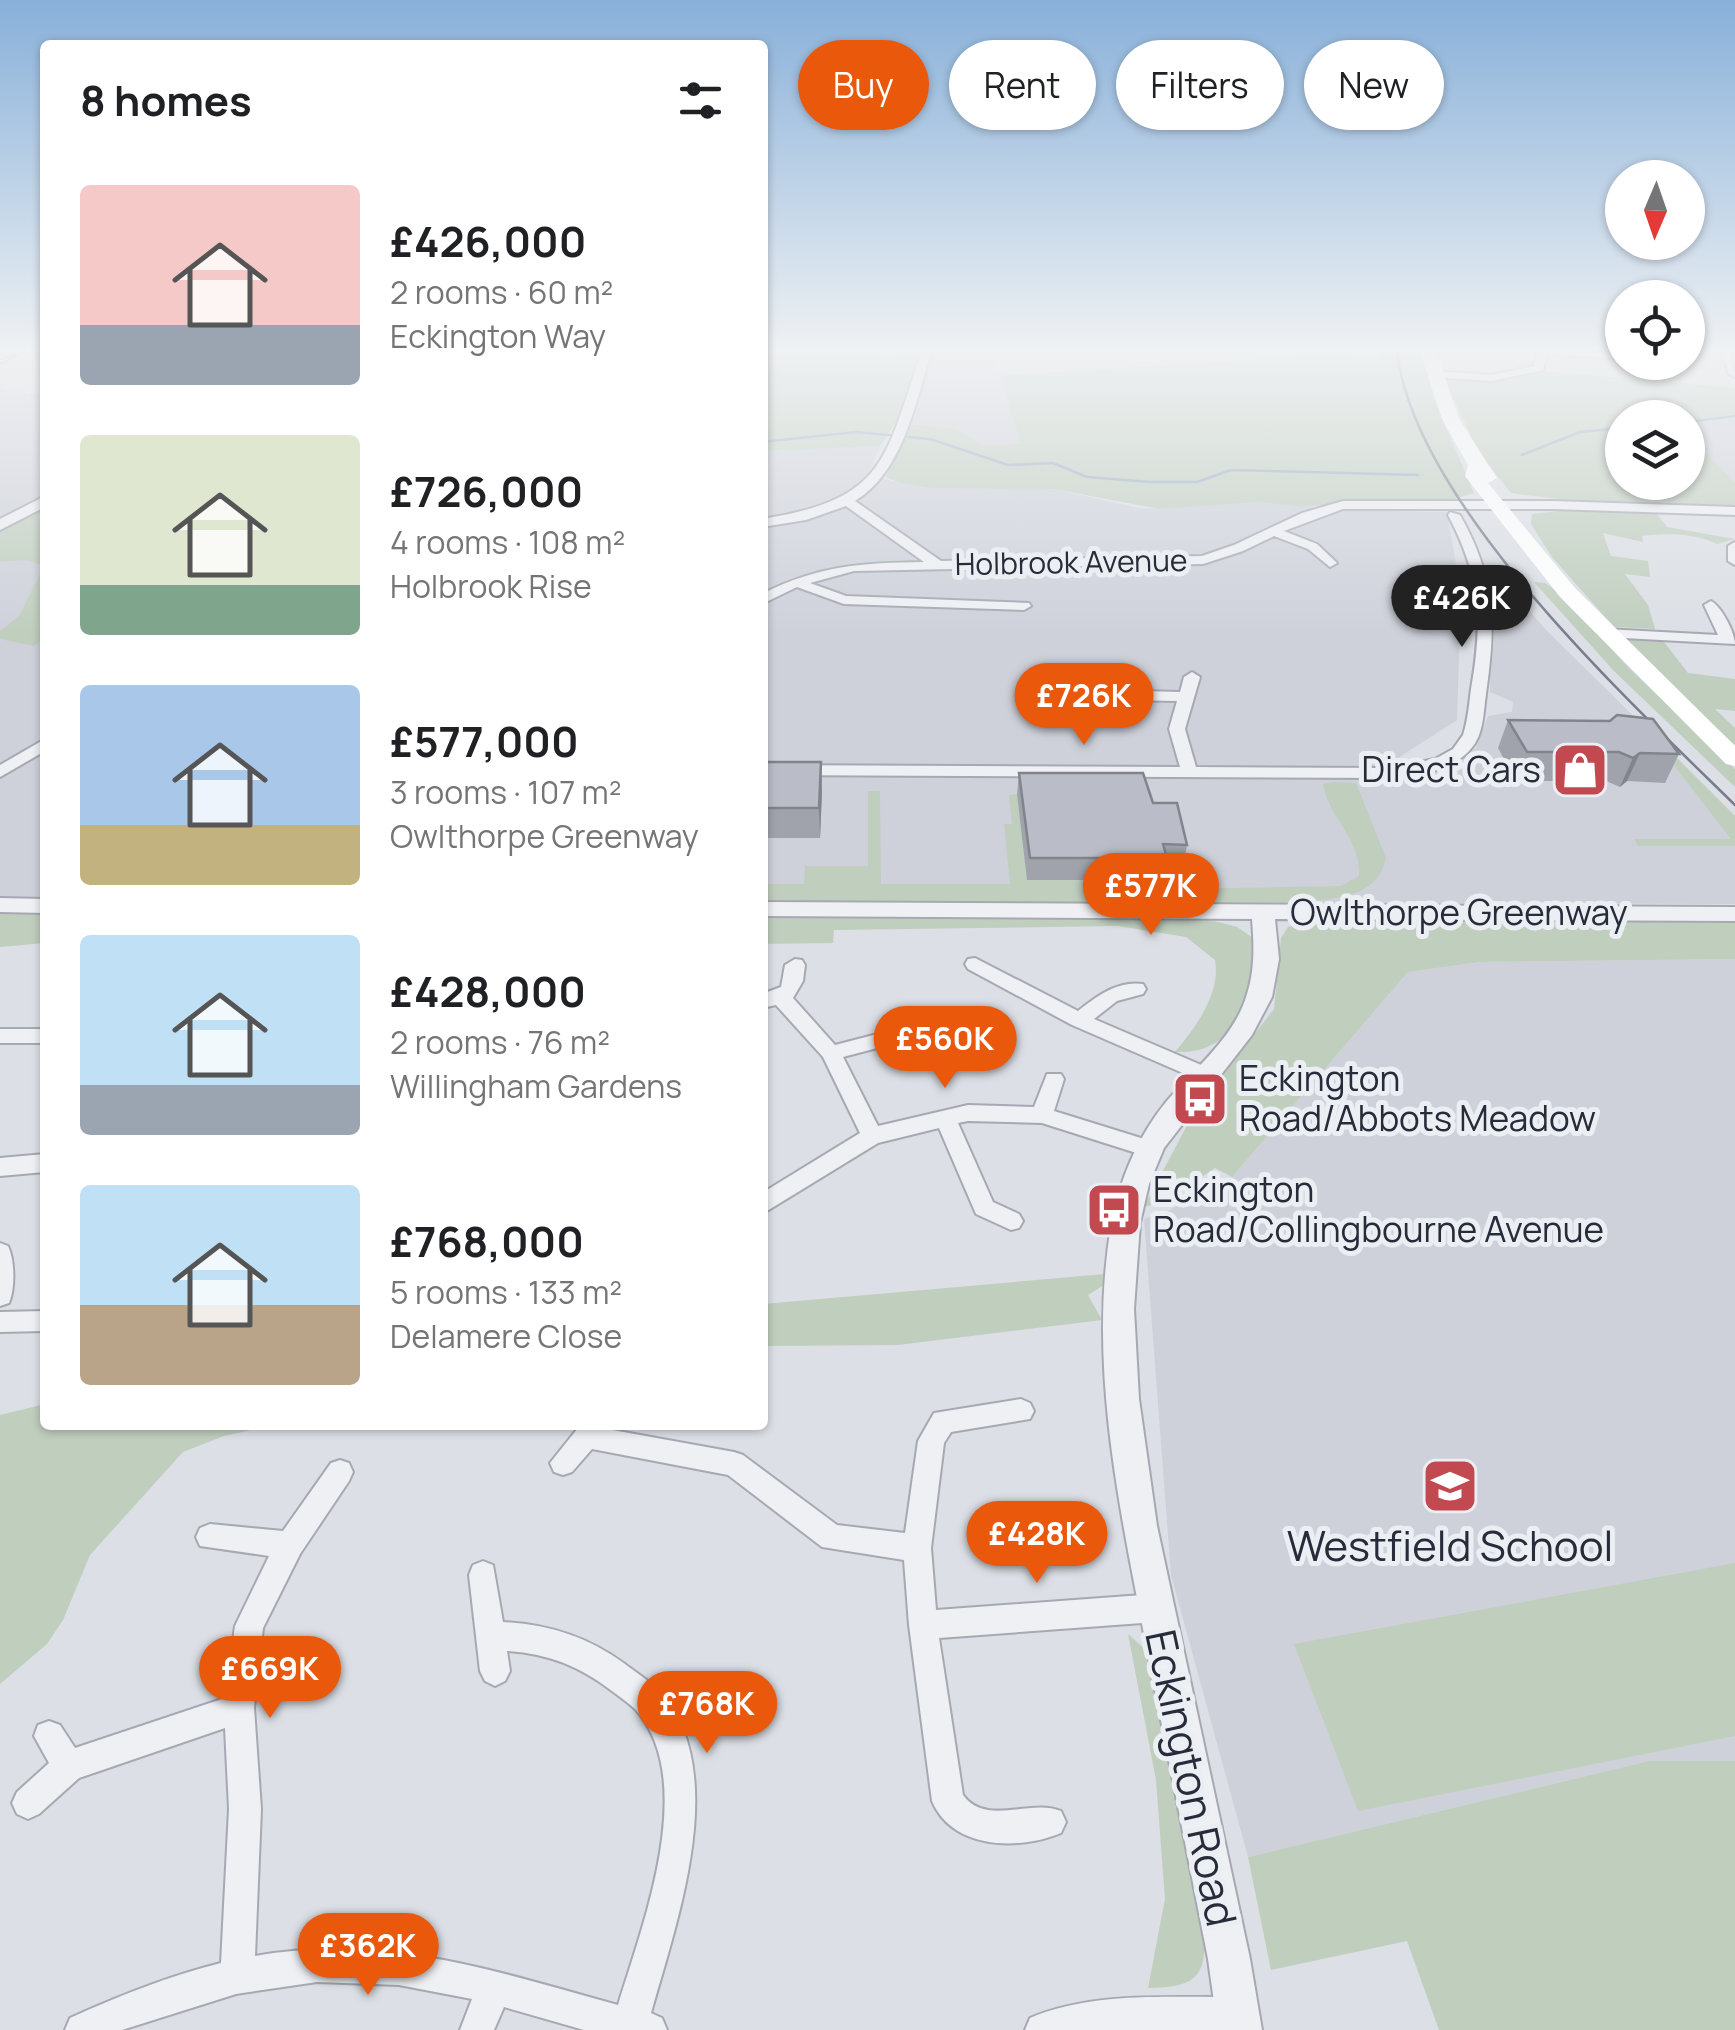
<!DOCTYPE html>
<meta charset="utf-8">
<style>
:root{--surface:#fff;--page:#f2f2f2;--text:#202124;--muted:#757577;--accent:#ea580c}
body{margin:0;font-family:Manrope,sans-serif;background:var(--page);color:var(--text);height:100vh;display:flex;flex-direction:column;font-size:38px;white-space:nowrap}
*{box-sizing:border-box;margin:0}
p{font-size:32px;color:var(--muted)}
.icon{flex:none;width:55px;height:55px;fill:none;stroke:currentColor;stroke-width:2;stroke-linecap:round;stroke-linejoin:round}
.map{position:relative;flex:1;overflow:hidden}
.side{position:absolute;left:40px;top:40px;width:728px;height:1390px;display:flex;flex-direction:column;background:var(--surface);border-radius:10px;box-shadow:0 2px 8px #0004}
.side>*{flex:none}
.guide{position:absolute;left:798px;top:40px;width:788px;height:90px;display:flex;gap:20px}
.needle{width:65px;rotate:182deg}
.fabs{position:absolute;left:1605px;top:160px;display:grid;gap:20px}
.fabs a{display:grid;place-items:center;width:100px;height:100px;border-radius:50%;background:var(--surface);box-shadow:0 2px 8px #0004;font-size:50px}
.price{position:absolute;translate:-50% -85px;padding:0 22px;border-radius:35px;background:var(--accent);color:#fff;font-size:32px;line-height:65px;filter:drop-shadow(0 2px 5px #0008)}
.price::after{content:'';position:absolute;left:50%;top:60px;width:30px;height:22px;margin-left:-15px;background:inherit;clip-path:polygon(0 0,100% 0,50% 100%)}
.price.selected{background:#222;color:#fff}
ul{padding:0;list-style:none}
li{display:flex;align-items:center;gap:30px;height:250px;padding:0 40px}
li span{display:grid;place-items:center;flex:none;width:280px;height:200px;border-radius:10px;color:#555}
li>.icon{margin-inline-start:auto}
span .icon{width:120px;height:120px;fill:#fffc;stroke-width:1}
li b{font-size:42px}
h2{display:flex;justify-content:space-between;align-items:center;height:120px;padding:0 40px;font-size:42px}
.chip{padding:0 35px;border-radius:45px;background:var(--surface);box-shadow:0 2px 8px #0004;font-size:35px;line-height:90px}
.chip.selected{background:var(--accent);color:#fff}
.map>svg:first-child{display:block}
.built{fill:#ced1da}
.green{fill:#c0cebe}
.lines{fill:none;stroke-linecap:round;stroke-linejoin:round}
.stream{stroke:#99a9c3;stroke-width:2.5}
.minor-casing{stroke:#a6a9b2;stroke-width:4}
.tertiary-casing{stroke:#a6a9b2;stroke-width:4}
.minor{fill:#eef0f4;fill-rule:evenodd}
.tertiary{fill:#eef0f4;fill-rule:evenodd}
.secondary{fill:#fff;fill-rule:evenodd}
.tram{stroke:#777d8d;stroke-width:2.5}
.rail-casing{stroke:#777d8d;stroke-width:5}
.rail{stroke:#ebeef3;stroke-width:2.5;stroke-dasharray:9;stroke-linecap:butt}
.wall{fill:#a0a3ab}
.shaded-wall{fill:#82848b}
.building{fill:#babdc7;stroke:#82848b;stroke-width:2.5}
.labels{text-anchor:middle;stroke-width:10;stroke-linejoin:round;paint-order:stroke}
.far-street-label{font-size:30px;fill:#272c3a;stroke:#ebeef3}
.poi-label{font-size:35px;fill:#272c3a;stroke:#ebeef3;text-anchor:start}
.street-label{font-size:35px;fill:#272c3a;stroke:#ebeef3}
.near-poi-label{font-size:42px;fill:#272c3a;stroke:#ebeef3}
.near-street-label{font-size:42px;fill:#272c3a;stroke:#ebeef3}
</style>
<div class="map">
<svg width="1735" height="2030" viewBox="0 0 1735 2030">
<rect width="100%" height="100%" fill="#dcdfe5"/>
<!-- built -->
<g class="built">
<polygon points="920,351 993,351 1022,444 982,445 956,429 896,422"/>
<polygon points="0,388 45,396 45,900 0,900"/>
<polygon points="1735,417 1735,482 1688,434 1688,423"/>
<polygon points="880,446 868,475 900,483 1054,489 1143,509 1259,502 1343,510 1447,512 1461,593 1457,720 1364,780 1417,777 1450,768 1476,748 1488,716 1512,712 1513,702 1490,692 1490,572 1496,572 1546,630 1735,816 1735,904 763,902 762,451"/>
<polygon points="1735,959 1735,1761 1649,1761 1248,1857 1171,1575 1144,1219 1167,1211 1232,1177 1408,972 1480,962"/>
</g>
<!-- green -->
<g class="green">
<polygon points="903,351 920,351 896,422 880,446 763,451 763,353 902,357"/>
<polygon points="1320,351 1342,351 1345,356 1378,359 1382,351 1422,351 1434,399 1474,493 1451,500 1378,500 1303,507 1259,502 1159,509 1054,489 932,488 900,483 886,477 907,424 956,429 982,445 1021,444 1000,376 1323,355"/>
<polygon points="1541,371 1735,388 1735,417 1688,423 1688,418 1622,418 1622,482 1688,482 1688,434 1735,482 1735,508 1598,504 1511,493 1479,453 1443,377 1510,380"/>
<polygon points="45,507 45,637 34,646 0,639 0,631 19,616 44,566 28,560 0,562 0,530"/>
<path d="M1567,510L1656,513L1667,527L1735,539L1717,544C1695,533 1666,533 1642,536L1643,542L1603,533L1611,556L1648,561L1650,577L1625,574L1648,605L1655,629L1614,627L1552,557L1531,524L1532,514Z"/>
<polygon points="1534,582 1545,583 1561,594 1629,668 1735,769 1735,787 1614,671"/>
<polygon points="1629,637 1661,638 1688,673 1735,679 1735,711 1715,709 1735,728 1735,745 1637,655 1627,641"/>
<polygon points="1639,720 1735,816 1735,846 1638,846 1634,839 1731,839"/>
<path d="M1334,782L1356,783L1386,858C1378,896 1342,897 1309,902H763V884H804L805,866H868V791H880L881,884H1010L1004,824H1012L1009,795L1017,794L1028,880H1113L1115,890L1341,886L1359,876C1361,838 1329,819 1323,784Z"/>
<polygon points="0,914 45,914 45,943 0,947"/>
<path d="M762,917L1210,920L1237,927L1253,938C1255,992 1241,1055 1175,1052C1196,1027 1221,993 1215,960L1186,937L1118,926L834,930L833,943L763,944Z"/>
<polygon points="1363,918 1735,923 1735,959 1480,962 1408,972 1232,1177 1215,1168 1165,1201 1144,1207 1194,1112 1274,1009 1281,938 1288,927 1304,923 1363,924"/>
<polygon points="1105,1274 1104,1285 1088,1295 1102,1320 898,1345 763,1346 763,1304"/>
<polygon points="45,1404 45,1425 275,1425 224,1436 183,1452 90,1555 63,1620 47,1644 0,1684 0,1415"/>
<polygon points="1735,1563 1735,1736 1358,1811 1294,1644"/>
<path d="M1128,1634L1147,1651L1204,1938C1207,1982 1188,1987 1148,1988L1165,1899L1156,1780Z"/>
<polygon points="1649,1761 1735,1761 1735,2030 1439,2030 1407,1941 1271,1970 1248,1857"/>
</g>
<g class="lines">
<!-- stream -->
<g class="stream">
<polyline points="1688,422 1735,416"/>
<polyline points="762,442 856,432 930,439 1008,465 1053,463 1087,477 1150,482 1197,482 1231,470 1418,475"/>
<polyline points="1522,455 1580,432 1622,428"/>
</g>
<!-- minor casing -->
<g class="minor-casing">
<g id="minor">
<path d="M922,351H932C915,402 904,471 855,501L941,561L1202,556L1234,545L1302,513L1343,501H1553L1735,507V515L1553,509H1343L1284,531L1317,544L1337,563L1330,567L1308,549L1274,536L1243,551L1203,564L854,571L810,583L846,596L1029,603L1031,606L1024,610L844,604L797,587L762,604V594C819,565 862,563 924,562L846,506L806,520L762,527V519C888,499 884,459 922,351Z"/>
<polygon points="1537,351 1622,353 1622,359 1547,354 1543,370 1492,381 1434,377 1429,374 1434,371 1492,375 1534,366"/>
<polygon points="1721,351 1731,351 1735,377 1729,374"/>
<path d="M1450,512L1460,515C1496,579 1496,623 1486,694C1483,715 1484,737 1468,752C1448,772 1415,775 1388,778L762,775V765L1180,767L1169,729L1177,701L1066,699L1058,694L1066,689L1180,692L1184,677L1192,672L1200,677L1185,729L1196,767L1388,768L1435,759L1453,749L1463,735C1468,720 1469,704 1471,689C1483,620 1481,577 1448,515Z"/>
<polygon points="1735,542 1735,565 1728,561 1728,546"/>
<path d="M1711,601C1722,607 1735,633 1735,644L1605,637L1598,633L1605,629L1718,635L1704,605Z"/>
<polygon points="45,739 45,751 0,777 0,765"/>
<path d="M975,958L1078,1011C1097,996 1118,980 1143,984L1146,989L1143,994L1117,1001L1094,1019L1213,1070L1216,1075L1213,1080H1199L1072,1025L968,969L965,964L968,959Z"/>
<polygon points="795,959 802,960 805,965 803,981 793,998 835,1045 893,1030 903,1037 900,1042 843,1057 878,1126 968,1105 1034,1107 1047,1074 1061,1074 1064,1079 1054,1111 1157,1143 1160,1149 1157,1155 1149,1157 1042,1123 968,1121 958,1123 993,1202 1019,1214 1023,1221 1019,1228 1011,1230 976,1214 939,1128 878,1143 762,1214 762,1193 860,1133 823,1057 776,1005 762,1008 762,994 781,987 785,965"/>
<rect x="0" y="1029" width="45" height="14"/>
<polygon points="45,1154 45,1172 0,1176 0,1158"/>
<path d="M0,1243L8,1246C15,1261 15,1289 9,1303L0,1306Z"/>
<polygon points="45,1311 45,1331 0,1332 0,1312"/>
<path d="M1021,1399L1030,1403L1034,1411L1030,1419L951,1432L944,1443L931,1548L936,1610L1156,1594L1166,1598L1170,1608L1166,1618L1156,1622L939,1638L963,1795C986,1827 1031,1798 1061,1811L1066,1822L1061,1833C1018,1851 952,1849 932,1801L909,1625L904,1560L822,1547L728,1475L592,1449L572,1472L563,1475L554,1472L550,1463L578,1428L585,1425L734,1452L743,1455L837,1525L905,1533L918,1441L934,1413Z"/>
<path d="M340,1460L349,1463L353,1472L349,1481L300,1554L263,1628L254,1708L261,1809L255,1956C384,1933 495,1971 618,2005C642,1926 699,1782 636,1710C629,1703 620,1697 612,1691C579,1666 549,1654 507,1651L510,1671L505,1681L495,1686L485,1681L480,1671L469,1575L473,1565L483,1561L493,1565L503,1622C549,1624 588,1637 625,1664C635,1672 647,1679 656,1688C734,1766 676,1923 651,2013L662,2018L667,2030H584L504,2007L494,2030H460L472,1999L399,1985L317,1982L236,1994L122,2030H65L70,2018C119,1996 168,1976 221,1963L229,1809L225,1728L79,1778L39,1814L28,1819L17,1814L12,1803L17,1792L49,1763L34,1736L38,1725L49,1721L60,1725L75,1748L225,1698L235,1626L269,1556L200,1546L196,1537L200,1528L210,1524L283,1531L331,1463Z"/>
<path d="M1237,1997L1249,2002L1254,2014L1249,2026L1240,2030H1025L1030,2018C1094,1991 1169,1998 1237,1997Z"/>
</g>
</g>
<!-- tertiary casing -->
<g class="tertiary-casing">
<g id="tertiary">
<polygon points="45,496 45,507 0,530 0,519"/>
<polygon points="0,898 45,899 45,913 0,912"/>
<path d="M762,902L1735,907V921L1275,919L1279,959L1272,997L1252,1035L1164,1148L1149,1184L1140,1223L1134,1309L1139,1399L1157,1526L1250,1959L1262,2030H1218L1208,1959C1187,1852 1166,1746 1145,1639C1119,1505 1088,1363 1111,1226C1119,1181 1137,1138 1166,1102C1194,1069 1235,1037 1247,994C1255,969 1254,945 1252,919L762,916Z"/>
</g>
</g>
<!-- minor -->
<use href="#minor" class="minor"/>
<!-- tertiary -->
<use href="#tertiary" class="tertiary"/>
<!-- secondary -->
<polygon class="secondary" points="1420,351 1436,351 1459,419 1497,478 1488,483 1575,588 1735,746 1735,766 1726,764 1560,597 1465,476 1468,465 1442,419"/>
<!-- tram -->
<path class="tram" d="M1397,351C1414,503 1628,700 1735,805"/>
<!-- rail casing -->
<g class="rail-casing">
<polyline id="rail" points="0,362 23,351"/>
</g>
<!-- rail -->
<use href="#rail" class="rail"/>
</g>
<!-- wall -->
<g class="wall">
<polygon points="1508,720 1679,754 1665,783 1627,781 1620,787 1606,781 1516,781 1498,748"/>
<polygon points="762,762 822,791 820,838 762,838"/>
<polygon points="1019,773 1153,803 1187,845 1183,867 1165,867 1163,880 1027,880 1017,794"/>
</g>
<!-- shaded-wall -->
<g class="shaded-wall">
<polygon points="1640,753 1627,781 1620,787 1633,758"/>
<polygon points="821,762 822,791 820,838 819,808"/>
</g>
<!-- building -->
<g class="building">
<polygon points="1617,715 1653,719 1679,754 1640,753 1633,758 1619,752 1527,752 1508,720 1610,721"/>
<polygon points="762,762 821,762 819,808 762,808"/>
<polygon points="1019,773 1143,773 1153,803 1177,803 1187,845 1163,844 1167,858 1030,858"/>
</g>
<!-- sky -->
<linearGradient id="sky" x2="0" y2="1"><stop stop-color="#88b0d9"/><stop offset="0.55" stop-color="#eff1f3"/><stop offset="1" stop-color="#eff1f3" stop-opacity="0"/></linearGradient>
<rect width="1735" height="635" fill="url(#sky)"/>
<!-- icons -->
<defs>
<g id="shop-square" transform="scale(2.875)"><rect x="-9" y="-9" width="18" height="18" rx="4" fill="#c2494f" stroke="#ebeef3"/><path d="M-5-2.5h2.3a2.7 3.5 0 0 1 5.4 0H5L5.5 6h-11ZM-1.5-2.5h3a1.5 2.3 0 0 0-3 0Z" fill="#fff"/></g>
<g id="bus-square" transform="scale(2.875)"><rect x="-9" y="-9" width="18" height="18" rx="4" fill="#c2494f" stroke="#ebeef3"/><path d="M-5-6H5V4H4V6H2V4H-2V6H-4V4H-5ZM-3.5-4V0h7V-4ZM-3.5 1.2v1.5H-2V1.2ZM2 1.2v1.5H3.5V1.2Z" fill="#fff"/></g>
<g id="school-square" transform="scale(2.875)"><rect x="-9" y="-9" width="18" height="18" rx="4" fill="#c2494f" stroke="#ebeef3"/><path d="M0-5L7-2L0 1L-7-2ZM-4 1L0 2.5L4 1V4Q0 6-4 4Z" fill="#fff"/></g>
</defs>
<g fill-rule="evenodd">
<use href="#shop-square" x="1580" y="770"/>
<use href="#bus-square" x="1200" y="1099"/>
<use href="#bus-square" x="1114" y="1210"/>
<use href="#school-square" x="1450" y="1486"/>
</g>
<g class="labels">
<!-- far-street labels -->
<g class="far-street-label">
<text transform="translate(1071 563) rotate(-1)" y="10">Holbrook Avenue</text>
</g>
<!-- poi labels -->
<g class="poi-label">
<text x="1541" y="782" text-anchor="end">Direct Cars</text>
<text x="1239" y="1091">Eckington<tspan x="1239" dy="40">Road/Abbots Meadow</tspan></text>
<text x="1153" y="1202">Eckington<tspan x="1153" dy="40">Road/Collingbourne Avenue</tspan></text>
</g>
<!-- street labels -->
<g class="street-label">
<text x="1459" y="925">Owlthorpe Greenway</text>
</g>
<!-- near-poi labels -->
<g class="near-poi-label">
<text x="1450" y="1561">Westfield School</text>
</g>
<!-- near-street labels -->
<g class="near-street-label">
<text transform="translate(1191 1778) rotate(78)" y="15">Eckington Road</text>
</g>
</g>
</svg>
<div class="fabs">
<a><svg class="needle" viewBox="-14 -14 28 28"><path d="M0-13l5 13h-10z" fill="#e53935"/><path d="M0 13l5-13h-10z" fill="#757577"/></svg></a>
<a><svg class="icon" aria-label="locate" viewBox="0 0 24 24"><circle cx="12" cy="12" r="6"/><path d="M12 2v4M12 18v4M2 12h4M18 12h4"/></svg></a>
<a><svg class="icon" aria-label="layers" viewBox="0 0 24 24"><path d="M12 4l9 5-9 5-9-5zM3 14l9 5 9-5"/></svg></a>
</div>
<b class="price selected" style="left:1462px;top:650px">£426K</b>
<b class="price" style="left:1084px;top:748px">£726K</b>
<b class="price" style="left:1151px;top:938px">£577K</b>
<b class="price" style="left:945px;top:1091px">£560K</b>
<b class="price" style="left:1037px;top:1586px">£428K</b>
<b class="price" style="left:270px;top:1721px">£669K</b>
<b class="price" style="left:707px;top:1756px">£768K</b>
<b class="price" style="left:368px;top:1998px">£362K</b>
<div class="guide">
<a class="chip selected">Buy</a>
<a class="chip">Rent</a>
<a class="chip">Filters</a>
<a class="chip">New</a>
</div>
<section class="side">
<h2>8 homes<svg class="icon" aria-label="filters" viewBox="0 0 24 24"><path d="M4 7h16M4 17h16"/><circle cx="9" cy="7" r="2"/><circle cx="15" cy="17" r="2"/></svg></h2>
<ul>
<li><span style="background:linear-gradient(#f6c9c9 70%,#9aa5b1 0)"><svg class="icon" aria-label="home" viewBox="0 0 24 24"><path d="M3 11l9-7 9 7M6 9v11h12V9"/></svg></span><div><b>£426,000</b><p>2 rooms · 60 m²</p><p>Eckington Way</p></div></li>
<li><span style="background:linear-gradient(#dfe7d0 75%,#7fa58c 0)"><svg class="icon" aria-label="home" viewBox="0 0 24 24"><path d="M3 11l9-7 9 7M6 9v11h12V9"/></svg></span><div><b>£726,000</b><p>4 rooms · 108 m²</p><p>Holbrook Rise</p></div></li>
<li><span style="background:linear-gradient(#a9c7e8 70%,#c2b280 0)"><svg class="icon" aria-label="home" viewBox="0 0 24 24"><path d="M3 11l9-7 9 7M6 9v11h12V9"/></svg></span><div><b>£577,000</b><p>3 rooms · 107 m²</p><p>Owlthorpe Greenway</p></div></li>
<li><span style="background:linear-gradient(#bfe0f5 75%,#9aa5b1 0)"><svg class="icon" aria-label="home" viewBox="0 0 24 24"><path d="M3 11l9-7 9 7M6 9v11h12V9"/></svg></span><div><b>£428,000</b><p>2 rooms · 76 m²</p><p>Willingham Gardens</p></div></li>
<li><span style="background:linear-gradient(#bfe0f5 60%,#b9a48a 0)"><svg class="icon" aria-label="home" viewBox="0 0 24 24"><path d="M3 11l9-7 9 7M6 9v11h12V9"/></svg></span><div><b>£768,000</b><p>5 rooms · 133 m²</p><p>Delamere Close</p></div></li>
</ul>
</section>
</div>
